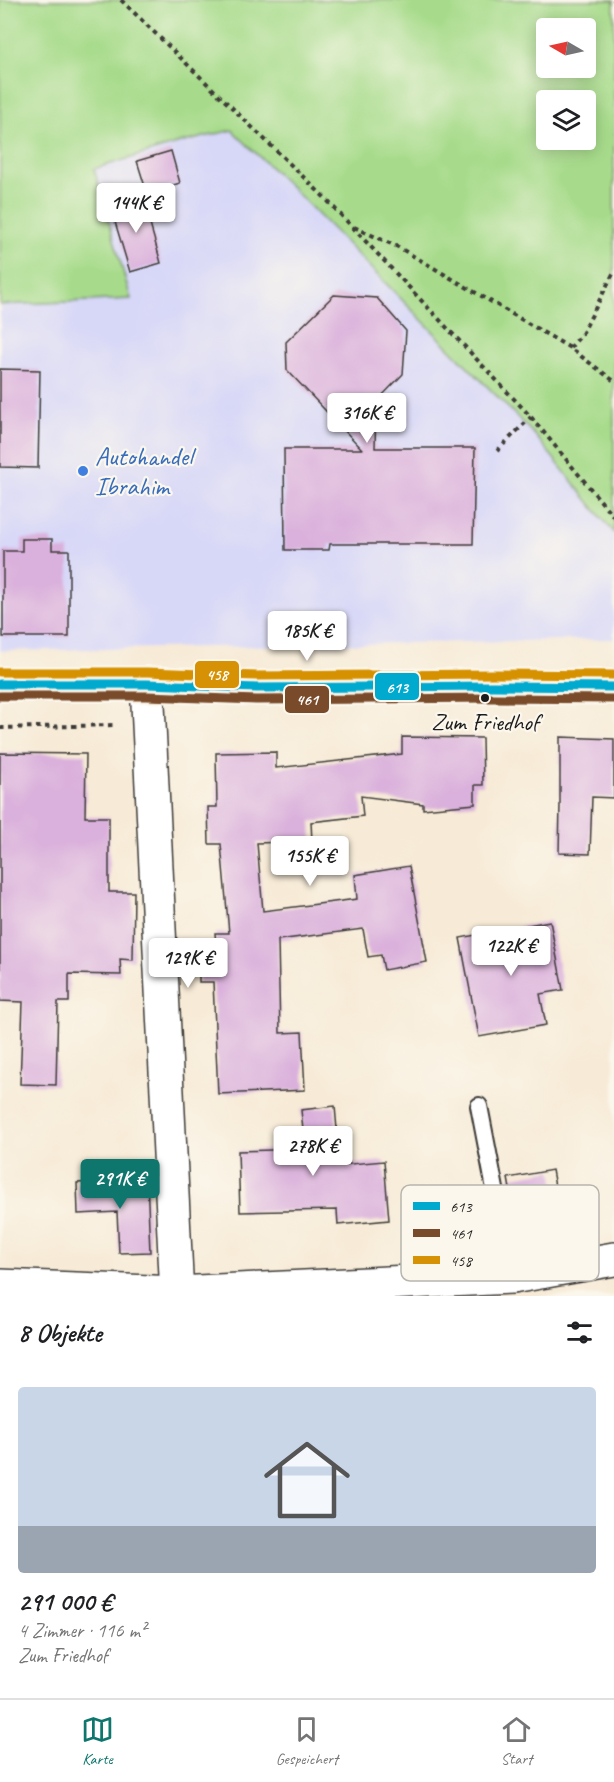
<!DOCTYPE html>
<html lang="de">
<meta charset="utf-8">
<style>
:root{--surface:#fff;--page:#f2f2f2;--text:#202124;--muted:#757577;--line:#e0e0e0;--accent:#0f766e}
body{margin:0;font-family:Caveat,sans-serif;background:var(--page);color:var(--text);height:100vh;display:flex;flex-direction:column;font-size:22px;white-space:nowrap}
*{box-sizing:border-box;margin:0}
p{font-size:20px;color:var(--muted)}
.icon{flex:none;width:33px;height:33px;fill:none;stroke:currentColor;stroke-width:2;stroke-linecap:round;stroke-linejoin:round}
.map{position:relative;height:1296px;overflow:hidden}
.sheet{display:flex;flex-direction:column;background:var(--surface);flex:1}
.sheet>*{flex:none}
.needle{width:39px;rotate:279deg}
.controls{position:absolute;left:536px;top:18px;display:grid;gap:12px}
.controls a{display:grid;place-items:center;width:60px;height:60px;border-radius:6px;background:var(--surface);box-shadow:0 3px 15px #0003;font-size:30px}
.price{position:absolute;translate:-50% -51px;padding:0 14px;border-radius:6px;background:#fff;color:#222;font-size:20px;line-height:39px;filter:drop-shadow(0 2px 3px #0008)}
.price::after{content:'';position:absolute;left:50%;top:36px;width:18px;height:14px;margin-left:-9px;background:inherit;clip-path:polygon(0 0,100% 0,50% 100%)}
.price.current{background:var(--accent);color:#fff}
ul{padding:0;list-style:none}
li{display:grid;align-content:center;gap:12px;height:318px;padding:0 18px}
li+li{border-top:2px solid var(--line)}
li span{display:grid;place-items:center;height:186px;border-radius:6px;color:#555}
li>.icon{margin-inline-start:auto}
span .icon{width:108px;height:108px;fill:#fffc;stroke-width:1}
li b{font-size:26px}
h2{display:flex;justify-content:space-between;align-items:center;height:72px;padding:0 18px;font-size:26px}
.menu{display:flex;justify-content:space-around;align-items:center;height:84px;border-top:2px solid var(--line);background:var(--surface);font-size:16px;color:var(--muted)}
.menu a{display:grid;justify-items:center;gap:3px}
.menu .current{color:var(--accent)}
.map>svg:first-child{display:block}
.built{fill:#d7d7f8}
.green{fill:#a7db8b;stroke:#627c54;stroke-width:1.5;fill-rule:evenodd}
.building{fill:#dab0dc}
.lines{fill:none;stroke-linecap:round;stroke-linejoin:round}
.service-casing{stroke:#3d3b38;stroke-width:20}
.minor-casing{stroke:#3d3b38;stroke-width:36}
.secondary-casing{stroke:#3d3b38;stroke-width:36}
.path{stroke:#3d3b38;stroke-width:4;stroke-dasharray:4.5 4.5;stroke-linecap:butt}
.service{stroke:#fff;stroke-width:16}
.minor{stroke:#fff;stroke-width:33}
.secondary{stroke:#fde5c5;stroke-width:33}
.bus-1-casing{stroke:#fbf7ec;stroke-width:14}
.bus-2-casing{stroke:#fbf7ec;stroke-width:14}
.bus-3-casing{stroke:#fbf7ec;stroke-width:14}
.bus-1{stroke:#00a9ce;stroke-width:9}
.bus-2{stroke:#7a4b2a;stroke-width:9}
.bus-3{stroke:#d69104;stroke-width:9}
.shop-dot{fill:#3f7fe0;stroke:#fbf7ec;stroke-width:2}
.bus-dot{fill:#1c1c1c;stroke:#fbf7ec;stroke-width:2}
.labels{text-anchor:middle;stroke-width:4.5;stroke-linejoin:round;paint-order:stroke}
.bus-label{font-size:24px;fill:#1c1c1c;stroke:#fbf7ec}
.shop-label{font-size:26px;fill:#366cbe;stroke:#fbf7ec;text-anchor:start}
.key{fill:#fbf7ec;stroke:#b8b5ae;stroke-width:1.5}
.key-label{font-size:16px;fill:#1c1c1c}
.line-badge{stroke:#fbf7ec;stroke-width:2}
.badge-label{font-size:16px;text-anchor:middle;font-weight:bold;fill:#fff}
</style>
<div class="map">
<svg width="614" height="1296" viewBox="0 0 614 1296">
<rect width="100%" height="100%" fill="#fbf7ec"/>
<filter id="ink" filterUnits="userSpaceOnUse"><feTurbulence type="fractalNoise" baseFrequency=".0167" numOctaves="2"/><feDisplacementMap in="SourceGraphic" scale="12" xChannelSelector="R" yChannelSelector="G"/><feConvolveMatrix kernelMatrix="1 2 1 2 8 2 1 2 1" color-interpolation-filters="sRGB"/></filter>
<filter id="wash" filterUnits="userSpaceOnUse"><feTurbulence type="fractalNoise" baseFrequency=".008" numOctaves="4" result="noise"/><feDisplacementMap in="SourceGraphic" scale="24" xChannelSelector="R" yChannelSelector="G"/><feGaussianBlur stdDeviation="1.35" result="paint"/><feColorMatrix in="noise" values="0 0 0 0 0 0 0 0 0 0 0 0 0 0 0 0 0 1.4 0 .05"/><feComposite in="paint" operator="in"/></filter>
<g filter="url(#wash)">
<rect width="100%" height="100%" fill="#f7ead6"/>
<!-- built -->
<polygon class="built" points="232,130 295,191 534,434 614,533 614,639 0,651 0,305 130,299 94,168 180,143"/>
<!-- green -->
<path class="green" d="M0,0H614V533L534,434L295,191L232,130L180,143L94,169L131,299L0,305ZM546,28H585V68H546ZM546,100H585V140H546Z"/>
<g id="blocks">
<!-- building -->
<g class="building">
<polygon points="171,151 180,183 147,193 137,161"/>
<polygon points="142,196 161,263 130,272 110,205"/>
<polygon points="334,295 377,298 406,331 403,374 376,402 375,448 475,448 473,544 330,544 329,550 285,550 284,449 362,449 287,370 286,342"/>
<polygon points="0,369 40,370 38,468 0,467"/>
<polygon points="22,539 52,539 52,550 69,550 69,637 3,637 3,551 22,551"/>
<polygon points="402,737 482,738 483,785 475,785 475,804 423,809 423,804 361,796 363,816 311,822 312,841 257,843 263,911 357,899 355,875 409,866 427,962 384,970 381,955 368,957 363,929 278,940 280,1033 302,1032 305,1090 218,1094 213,982 199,982 199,946 216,945 215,933 229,933 221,844 209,844 208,807 217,807 216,753 276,752 276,768 402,754"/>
<polygon points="560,737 614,739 614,798 592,797 590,854 559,853 560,804"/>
<polygon points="0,753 86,754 85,817 109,817 109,892 134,892 133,960 120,959 121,975 69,974 69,1002 58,1002 56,1085 20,1084 23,1002 0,1001"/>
<polygon points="550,921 563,990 540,994 546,1025 479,1037 460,938"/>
<polygon points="335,1106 340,1165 384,1161 389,1220 338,1225 337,1210 240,1212 238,1151 305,1149 301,1110"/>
<polygon points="552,1170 560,1214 516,1222 508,1178"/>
<polygon points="147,1179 150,1252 119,1253 117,1212 78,1214 77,1183"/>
</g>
</g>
</g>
<g filter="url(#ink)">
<use href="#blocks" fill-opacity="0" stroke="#3d3b38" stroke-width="1.5"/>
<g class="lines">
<!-- service casing -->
<g class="service-casing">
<polyline id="service" points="479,1106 512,1277"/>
</g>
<!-- minor casing -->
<g class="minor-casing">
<g id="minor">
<polyline points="147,684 177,1296"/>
<polyline points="0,1286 177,1293 512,1277 614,1259"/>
</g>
</g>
<!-- secondary casing -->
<g class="secondary-casing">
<polyline id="secondary" points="0,684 147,684 257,688 493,686 614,687"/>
</g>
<!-- path -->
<g class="path">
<polyline points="121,0 324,197 531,417 614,517"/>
<polyline points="614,0 614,1"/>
<polyline points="354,227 398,247 570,348 614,381"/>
<polyline points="570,348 582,334 614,272"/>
<polyline points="497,451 531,417"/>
<polyline points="0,728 113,725"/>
</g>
<!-- service -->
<use href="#service" class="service"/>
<!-- minor -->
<use href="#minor" class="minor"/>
<!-- secondary -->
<use href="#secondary" class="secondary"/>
<!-- bus-1 casing -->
<g class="bus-1-casing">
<polyline id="bus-1" points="0,684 147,684 257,688 493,686 614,687"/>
</g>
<!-- bus-2 casing -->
<g class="bus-2-casing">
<polyline id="bus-2" points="0,696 147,696 257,700 493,698 614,699"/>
</g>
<!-- bus-3 casing -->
<g class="bus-3-casing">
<polyline id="bus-3" points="0,672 147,672 257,676 493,674 614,675"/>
</g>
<!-- bus-1 -->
<use href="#bus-1" class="bus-1"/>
<!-- bus-2 -->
<use href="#bus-2" class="bus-2"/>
<!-- bus-3 -->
<use href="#bus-3" class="bus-3"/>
</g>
</g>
<!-- markers -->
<circle class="shop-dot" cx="83" cy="471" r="6"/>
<circle class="bus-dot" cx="485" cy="698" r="5"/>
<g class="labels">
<!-- bus labels -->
<g class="bus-label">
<text x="485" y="730">Zum Friedhof</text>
</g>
<!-- shop labels -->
<g class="shop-label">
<text x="95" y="465">Autohandel<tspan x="95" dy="30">Ibrahim</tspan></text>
</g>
</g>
<!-- legend -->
<rect x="401" y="1185" width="198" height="96" rx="9" class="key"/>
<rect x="413" y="1202" width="27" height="8" fill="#00a9ce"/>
<rect x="413" y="1229" width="27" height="8" fill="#7a4b2a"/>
<rect x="413" y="1256" width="27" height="8" fill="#d69104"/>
<g class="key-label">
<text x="450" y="1212">613</text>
<text x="450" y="1239">461</text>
<text x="450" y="1266">458</text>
</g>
<g class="line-badge">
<rect x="194" y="660" width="46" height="29" rx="6" fill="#d69104"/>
<rect x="374" y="672" width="46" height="29" rx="6" fill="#00a9ce"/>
<rect x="284" y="685" width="46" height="29" rx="6" fill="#7a4b2a"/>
</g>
<g class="badge-label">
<text x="217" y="680">458</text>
<text x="397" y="693">613</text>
<text x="307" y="705">461</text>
</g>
</svg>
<div class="controls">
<a><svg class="needle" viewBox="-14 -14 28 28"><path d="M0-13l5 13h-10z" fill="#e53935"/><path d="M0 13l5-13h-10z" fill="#757577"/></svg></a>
<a><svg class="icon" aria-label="layers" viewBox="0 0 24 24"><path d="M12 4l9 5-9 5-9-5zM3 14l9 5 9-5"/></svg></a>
</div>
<b class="price" style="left:136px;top:234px">144K €</b>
<b class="price" style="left:367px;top:444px">316K €</b>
<b class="price" style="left:307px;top:662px">185K €</b>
<b class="price" style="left:310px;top:887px">155K €</b>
<b class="price" style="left:511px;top:977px">122K €</b>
<b class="price" style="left:188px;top:989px">129K €</b>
<b class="price" style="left:313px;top:1177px">278K €</b>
<b class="price current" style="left:120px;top:1210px">291K €</b>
</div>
<section class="sheet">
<h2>8 Objekte<svg class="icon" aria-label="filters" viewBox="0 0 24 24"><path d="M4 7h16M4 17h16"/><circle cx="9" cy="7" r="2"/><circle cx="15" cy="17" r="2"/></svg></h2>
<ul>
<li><span style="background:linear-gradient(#c9d6e8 75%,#9aa5b1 0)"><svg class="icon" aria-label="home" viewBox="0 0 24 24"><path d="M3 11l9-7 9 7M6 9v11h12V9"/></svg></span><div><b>291 000 €</b><p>4 Zimmer · 116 m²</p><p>Zum Friedhof</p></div></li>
</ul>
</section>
<nav class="menu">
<a class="current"><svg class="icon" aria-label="map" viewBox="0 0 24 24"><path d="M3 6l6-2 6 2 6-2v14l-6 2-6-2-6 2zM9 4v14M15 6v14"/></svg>Karte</a>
<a><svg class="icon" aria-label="saved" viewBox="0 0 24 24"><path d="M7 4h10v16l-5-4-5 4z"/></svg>Gespeichert</a>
<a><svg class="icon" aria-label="home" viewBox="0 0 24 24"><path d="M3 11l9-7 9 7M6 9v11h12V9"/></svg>Start</a>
</nav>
